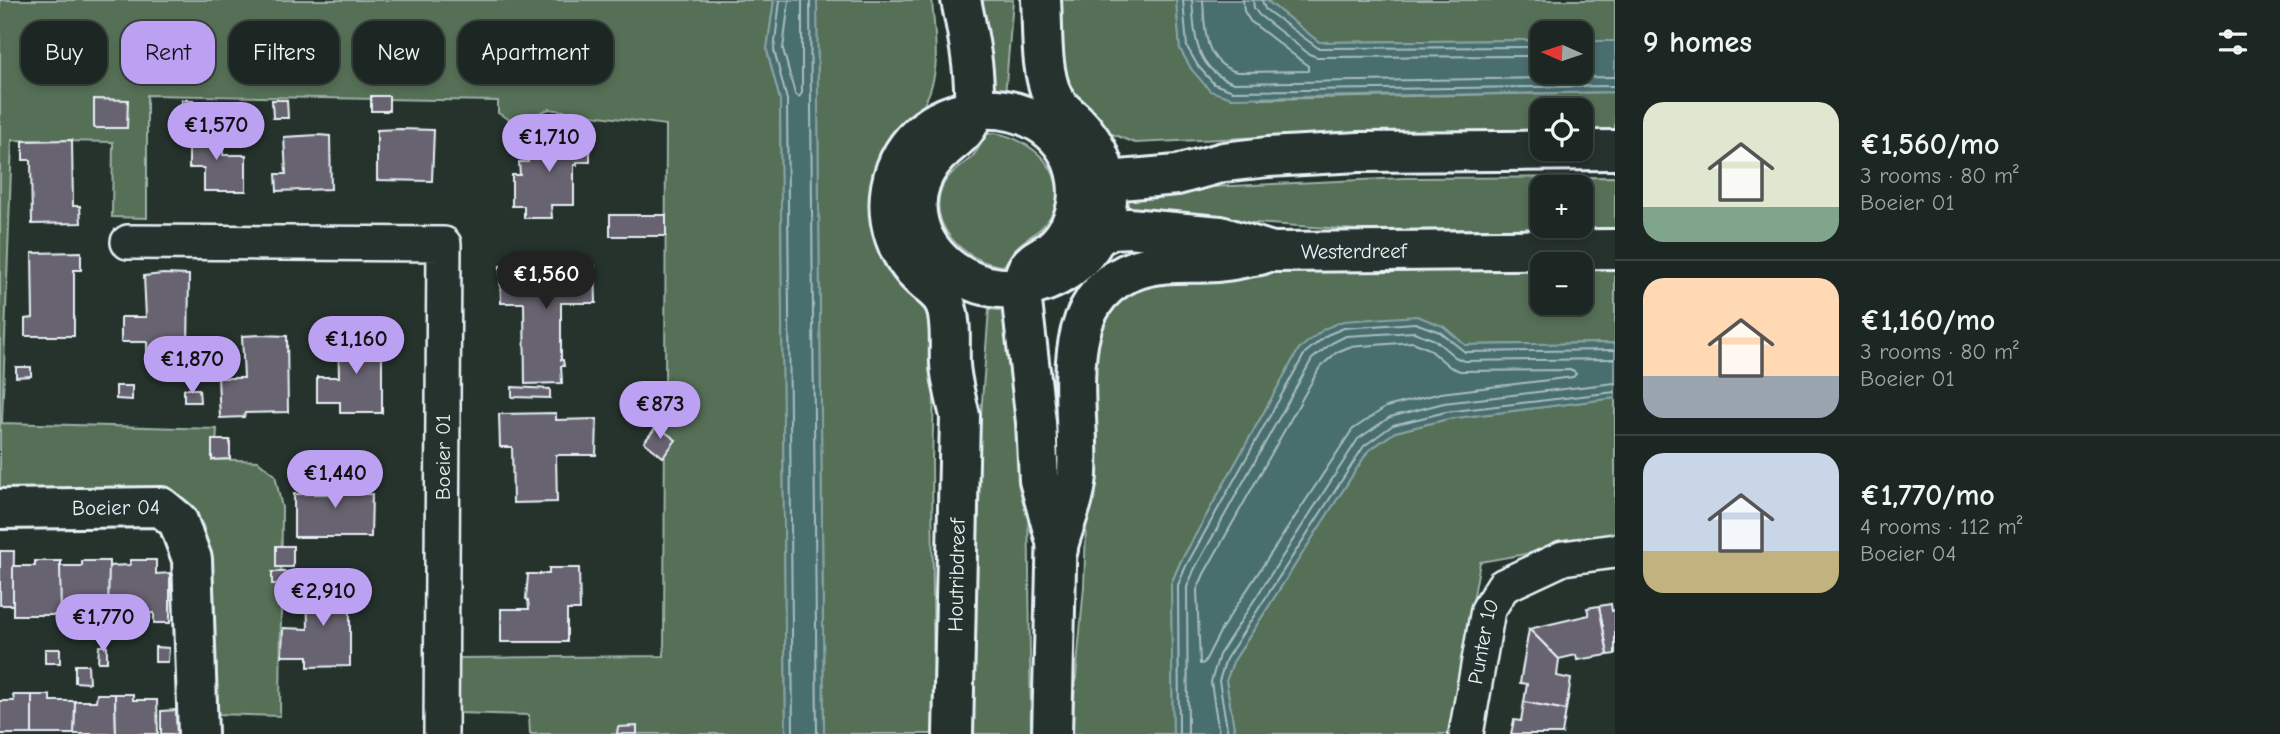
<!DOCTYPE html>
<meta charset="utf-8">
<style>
:root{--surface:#1c2622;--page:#252e2a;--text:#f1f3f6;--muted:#a0a5a5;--line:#3a4340;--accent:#bca0f2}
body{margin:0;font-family:"Comic Neue",sans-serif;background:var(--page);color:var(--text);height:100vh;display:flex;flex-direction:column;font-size:26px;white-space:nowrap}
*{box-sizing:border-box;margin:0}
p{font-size:23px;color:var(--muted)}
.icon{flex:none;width:38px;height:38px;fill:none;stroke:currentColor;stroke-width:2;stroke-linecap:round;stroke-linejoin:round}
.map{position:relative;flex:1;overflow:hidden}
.panel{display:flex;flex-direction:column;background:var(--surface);width:665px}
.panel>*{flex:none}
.hud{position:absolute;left:21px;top:21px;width:665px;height:63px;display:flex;gap:14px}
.needle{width:46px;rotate:273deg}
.buttons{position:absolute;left:1530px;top:21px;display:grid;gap:14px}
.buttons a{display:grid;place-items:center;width:63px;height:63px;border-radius:14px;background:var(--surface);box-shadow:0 4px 10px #0003,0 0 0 2px var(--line);font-size:35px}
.price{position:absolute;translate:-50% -60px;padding:0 16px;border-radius:24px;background:var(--accent);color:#111;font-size:23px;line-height:46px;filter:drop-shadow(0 2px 4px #0008)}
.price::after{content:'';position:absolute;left:50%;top:42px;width:21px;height:16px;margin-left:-10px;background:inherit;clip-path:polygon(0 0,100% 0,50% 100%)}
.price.on{background:#222;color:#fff}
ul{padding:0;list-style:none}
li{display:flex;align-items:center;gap:21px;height:175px;padding:0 28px}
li+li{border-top:2px solid var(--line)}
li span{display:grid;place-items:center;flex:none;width:196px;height:140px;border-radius:21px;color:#555}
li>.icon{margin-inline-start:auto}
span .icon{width:84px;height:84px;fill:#fffc;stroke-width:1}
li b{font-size:30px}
h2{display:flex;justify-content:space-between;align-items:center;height:84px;padding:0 28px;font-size:30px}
.chip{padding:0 24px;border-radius:21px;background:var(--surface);box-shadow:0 4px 10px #0003,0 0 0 2px var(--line);font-size:24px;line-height:63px}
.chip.on{background:var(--accent);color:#111}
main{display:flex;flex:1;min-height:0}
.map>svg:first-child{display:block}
.green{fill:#547056;stroke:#9eb0a7;stroke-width:2;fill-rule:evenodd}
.water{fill:#496e6e;stroke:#89a2a5;stroke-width:2}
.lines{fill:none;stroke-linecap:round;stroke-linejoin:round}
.shore{stroke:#a8bdc1;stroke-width:2}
.building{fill:#68646f;stroke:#e8f1f8;stroke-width:2}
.street-casing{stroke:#e8f1f8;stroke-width:38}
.secondary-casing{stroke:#e8f1f8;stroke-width:44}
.street{stroke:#26332d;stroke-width:33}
.secondary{stroke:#26332d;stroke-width:38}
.labels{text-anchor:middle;stroke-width:5;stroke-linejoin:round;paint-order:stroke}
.street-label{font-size:21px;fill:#e8f1f8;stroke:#26332d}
</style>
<main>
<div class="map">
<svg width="1615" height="734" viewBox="0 0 1615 734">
<rect width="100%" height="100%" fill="#26332d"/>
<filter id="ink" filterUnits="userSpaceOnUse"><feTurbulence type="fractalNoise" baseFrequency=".0143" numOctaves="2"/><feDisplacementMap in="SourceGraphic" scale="14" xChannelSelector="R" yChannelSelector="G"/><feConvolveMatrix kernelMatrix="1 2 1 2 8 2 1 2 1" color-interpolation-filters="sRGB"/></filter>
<g filter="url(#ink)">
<!-- green -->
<g class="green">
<polygon points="0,0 774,0 767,50 780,100 786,734 530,734 529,715 458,713 459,658 664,656 666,125 549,109 516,123 498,113 498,101 147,95 147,218 112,217 113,142 12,140 2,423 217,429 215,459 258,461 275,475 282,508 280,716 215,714 215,607 211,556 203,525 169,499 0,498"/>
<path d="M817,0H932C935,44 944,75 918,115L919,298L936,333L932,460L934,734H824Z"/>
<polygon points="975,0 1013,0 1005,96 985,95"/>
<polygon points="1058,0 1176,0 1180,49 1192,70 1261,99 1615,92 1615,134 1580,134 1580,110 1542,110 1542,134 1264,137 1135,143 1102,130 1076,102 1059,68"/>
<polygon points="1266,0 1615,0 1615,41 1580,41 1580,33 1542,33 1542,40 1319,42"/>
<path d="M994,133C1030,138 1071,172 1053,212C1045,230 1028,236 1015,249C1010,255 1008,262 1003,266C965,263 923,223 944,183C951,171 962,166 972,157C978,150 982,142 987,134Z"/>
<path d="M1615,177V228L1357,230L1124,214L1125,191L1404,178ZM1542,187H1580V226H1542Z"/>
<polygon points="1542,269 1542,303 1580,303 1580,269 1615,269 1615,343 1465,345 1443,326 1299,349 1180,563 1171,584 1173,734 1071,734 1084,586 1087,501 1085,416 1102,318 1134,288 1215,272"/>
<polygon points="989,309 1009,311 1028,491 1031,734 970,734 976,481"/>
<polygon points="1615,398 1615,538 1480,562 1449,734 1235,734 1226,681 1233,662 1368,451 1395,432 1448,419"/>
</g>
<!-- water -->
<g class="water">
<polygon points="774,0 817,0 824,734 786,734 780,100 767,50"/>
<polygon points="1176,0 1266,0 1319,42 1542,40 1542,72 1580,72 1580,41 1615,41 1615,92 1232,98 1210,91 1192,70 1180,49"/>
<polygon points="1417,316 1443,326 1465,345 1615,343 1615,398 1448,419 1395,432 1368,451 1233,662 1226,681 1235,734 1173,734 1171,584 1180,563 1299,349 1324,329 1343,321"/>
</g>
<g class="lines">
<!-- shore -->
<g class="shore">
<polyline points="780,0 774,50 787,100 793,734"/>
<polyline points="789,0 783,49 795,94 799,97 802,93 802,0"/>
<polyline points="810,0 817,734"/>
<polyline points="1183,0 1187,47 1198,66 1214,84 1233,91 1615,86"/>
<path d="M1192,0C1195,36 1194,69 1234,83L1615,77"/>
<path d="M1203,0C1205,29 1203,62 1237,72L1308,71V66L1250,21L1244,11L1243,0"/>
<polyline points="1253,0 1254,8 1259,15 1309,54 1317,57 1542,56"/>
<polyline points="1262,0 1265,9 1318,48 1542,47"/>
<polygon points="1413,342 1429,349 1450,367 1460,371 1573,370 1576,374 1573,377 1441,393 1386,407 1352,430 1222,628 1204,663 1200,664 1197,590 1204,574 1320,367 1337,352 1349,347"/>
<polyline points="1179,734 1178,585 1186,566 1305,353 1327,335 1344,328 1415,323 1440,332 1465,352 1615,350"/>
<polyline points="1188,734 1187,587 1194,570 1312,359 1332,343 1346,336 1414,332 1435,340 1455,357 1464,361 1615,359"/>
<polyline points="1219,734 1211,682 1219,655 1358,439 1390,417 1444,403 1615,383"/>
<polyline points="1228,734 1219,681 1226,659 1364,446 1393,425 1446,412 1615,392"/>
</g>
</g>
<!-- building -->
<g class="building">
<rect x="371" y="96" width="18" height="15"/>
<polygon points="94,99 128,100 127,128 94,128"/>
<rect x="182" y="100" width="11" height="17"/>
<polygon points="272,100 287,100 288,118 273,118"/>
<polygon points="189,129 223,130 223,155 246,155 246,191 204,191 204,168 189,168"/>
<polygon points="400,129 434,130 432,181 377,180 377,130"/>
<polygon points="318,135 330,136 331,189 277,191 276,174 286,174 284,137"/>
<polygon points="528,136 590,136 590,162 577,162 577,165 574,165 574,205 551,205 552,218 524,218 524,206 512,206 512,175 520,175 519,162 528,162"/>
<polygon points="72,140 73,206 80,206 81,223 32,224 31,160 23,160 23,141"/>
<rect x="610" y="215" width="56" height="21"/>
<polygon points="81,252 81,270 74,270 74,336 25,336 25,319 33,318 32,253"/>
<polygon points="500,266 595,266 596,303 561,303 561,360 563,360 564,366 561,366 562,383 525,384 524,303 501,303"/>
<polygon points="163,274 189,275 188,353 147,353 147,342 121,342 121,317 146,317 144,276"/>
<polygon points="357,334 382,335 382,413 340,413 340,402 317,402 317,377 339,377 338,336"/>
<polygon points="261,335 287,336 288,412 245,413 244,417 220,418 218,378 244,378 242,336"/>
<polygon points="16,367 31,367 31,376 16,377"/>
<polygon points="116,386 132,386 132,400 116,399"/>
<polygon points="512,387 550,389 550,398 512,397"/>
<polygon points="184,389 199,389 200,402 184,402"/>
<polygon points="556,413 556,420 597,419 596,455 556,455 557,502 513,503 512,447 500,447 499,414"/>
<polygon points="657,426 676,440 663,457 644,442"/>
<polygon points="212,440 230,440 230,459 212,460"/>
<polygon points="361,468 361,494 372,494 371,537 294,537 294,494 336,494 336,469"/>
<rect x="276" y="546" width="17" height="21"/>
<polygon points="0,551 14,551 13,605 0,605"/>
<polygon points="130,560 156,560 156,574 170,573 170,623 154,623 154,613 108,614 108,566 130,565"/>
<polygon points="35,561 61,561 61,615 13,615 13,566 35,566"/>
<polygon points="82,561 109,561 108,614 61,615 60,566 82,566"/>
<polygon points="549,568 579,568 580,610 567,610 567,642 501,642 501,609 529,609 528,600 526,599 528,575 526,574 549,574"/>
<polygon points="272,572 289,572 288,584 272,584"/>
<polygon points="307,583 350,584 350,666 308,667 308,656 282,656 283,628 308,629"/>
<polygon points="1611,604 1612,611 1615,610 1615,654 1608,655 1599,606"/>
<polygon points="1599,606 1608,655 1577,660 1576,655 1559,659 1529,629 1589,615 1587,608"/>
<polygon points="1529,629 1559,659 1557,676 1571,679 1566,710 1524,702 1527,684 1520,683"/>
<polygon points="99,646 107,646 107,662 98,662"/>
<polygon points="155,647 169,648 168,662 155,662"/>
<rect x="45" y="649" width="15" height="14"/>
<polygon points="75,665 88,665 89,683 75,682"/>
<polygon points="97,694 115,694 116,734 74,734 75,701 96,701"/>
<polygon points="115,694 133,694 133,700 157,700 158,734 116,734"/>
<polygon points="13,695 32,695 32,734 0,734 0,701 14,701"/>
<polygon points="32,695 50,695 50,701 75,701 74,734 32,734"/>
<polygon points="1524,702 1566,710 1562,734 1511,734 1514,720 1521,721"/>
<polygon points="176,710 177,734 161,734 161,711"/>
<polygon points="637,726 637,734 617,734 618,727"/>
</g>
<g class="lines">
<!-- street casing -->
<g class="street-casing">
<g id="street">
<polyline points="128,242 444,244 441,734"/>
<path id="s1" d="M1466,734L1488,610L1503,586L1563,558L1615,551"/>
</g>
</g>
<!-- secondary casing -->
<g class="secondary-casing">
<g id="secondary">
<path d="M961,0C967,29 981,94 970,121C965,133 955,139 945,148C923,166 911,195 919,224C924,243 936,258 952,270C1009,311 1093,280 1106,209C1111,177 1099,145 1076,122C1066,113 1057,107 1052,95C1040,67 1043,30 1041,0"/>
<polyline points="1083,171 1106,180 1120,180 1177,175 1224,162 1268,157 1359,152 1615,150"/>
<path id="s2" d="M1097,236L1113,229L1128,228L1220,236L1272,252L1615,249"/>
<path id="s3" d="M0,509L161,507L178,521L192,559L198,734"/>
<path d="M1058,546C1064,523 1076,497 1077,474C1081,405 1051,298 1138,269C1164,260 1190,264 1217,262C1231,261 1246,257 1260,255"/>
<path id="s4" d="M953,734L960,416C956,399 951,381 950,364C949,344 952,325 946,306C942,293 931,288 922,279C897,256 885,221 891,187C910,83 1063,85 1077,180C1081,207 1071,234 1050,251C1042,257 1031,260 1026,271C1022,280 1022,292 1022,302L1036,422L1039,480L1058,549"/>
<polyline points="1052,734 1057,525"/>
</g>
</g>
<!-- street -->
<use href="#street" class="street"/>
<!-- secondary -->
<use href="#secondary" class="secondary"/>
</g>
</g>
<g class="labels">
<!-- street labels -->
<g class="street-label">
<text dy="7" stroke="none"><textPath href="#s2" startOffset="261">Westerdreef</textPath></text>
<text transform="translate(443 457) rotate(-90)" y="7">Boeier 01</text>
<text dy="7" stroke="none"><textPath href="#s3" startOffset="116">Boeier 04</textPath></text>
<text dy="7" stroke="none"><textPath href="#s4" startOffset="159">Houtribdreef</textPath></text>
<text dy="7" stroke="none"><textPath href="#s1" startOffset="94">Punter 10</textPath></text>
</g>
</g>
</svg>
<div class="buttons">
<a><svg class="needle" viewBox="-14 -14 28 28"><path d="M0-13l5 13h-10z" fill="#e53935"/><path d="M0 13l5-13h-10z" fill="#a0a5a5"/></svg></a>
<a><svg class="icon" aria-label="locate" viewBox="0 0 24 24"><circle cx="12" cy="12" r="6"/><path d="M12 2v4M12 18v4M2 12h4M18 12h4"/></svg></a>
<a>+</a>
<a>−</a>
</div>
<b class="price" style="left:216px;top:162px">€1,570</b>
<b class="price" style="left:549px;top:174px">€1,710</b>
<b class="price on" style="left:546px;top:311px">€1,560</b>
<b class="price" style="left:356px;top:376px">€1,160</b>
<b class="price" style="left:192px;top:396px">€1,870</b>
<b class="price" style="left:660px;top:441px">€873</b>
<b class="price" style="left:335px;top:510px">€1,440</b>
<b class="price" style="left:323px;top:628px">€2,910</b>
<b class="price" style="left:103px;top:654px">€1,770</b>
<div class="hud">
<a class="chip">Buy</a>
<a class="chip on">Rent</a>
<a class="chip">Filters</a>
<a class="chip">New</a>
<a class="chip">Apartment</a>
</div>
</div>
<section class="panel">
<h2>9 homes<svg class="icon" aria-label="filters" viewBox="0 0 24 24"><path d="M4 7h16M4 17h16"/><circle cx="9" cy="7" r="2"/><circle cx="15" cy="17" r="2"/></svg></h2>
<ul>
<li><span style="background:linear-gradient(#dfe7d0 75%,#7fa58c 0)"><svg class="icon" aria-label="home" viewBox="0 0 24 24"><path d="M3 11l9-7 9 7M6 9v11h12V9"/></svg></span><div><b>€1,560/mo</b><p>3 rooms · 80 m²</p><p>Boeier 01</p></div></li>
<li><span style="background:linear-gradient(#ffd9b3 70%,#9aa5b1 0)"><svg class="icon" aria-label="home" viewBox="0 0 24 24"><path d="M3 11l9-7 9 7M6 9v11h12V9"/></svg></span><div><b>€1,160/mo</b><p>3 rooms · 80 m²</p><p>Boeier 01</p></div></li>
<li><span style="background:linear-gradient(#c9d6e8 70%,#c2b280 0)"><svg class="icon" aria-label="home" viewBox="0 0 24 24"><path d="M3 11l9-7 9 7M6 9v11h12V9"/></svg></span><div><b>€1,770/mo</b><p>4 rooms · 112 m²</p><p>Boeier 04</p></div></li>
</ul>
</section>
</main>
